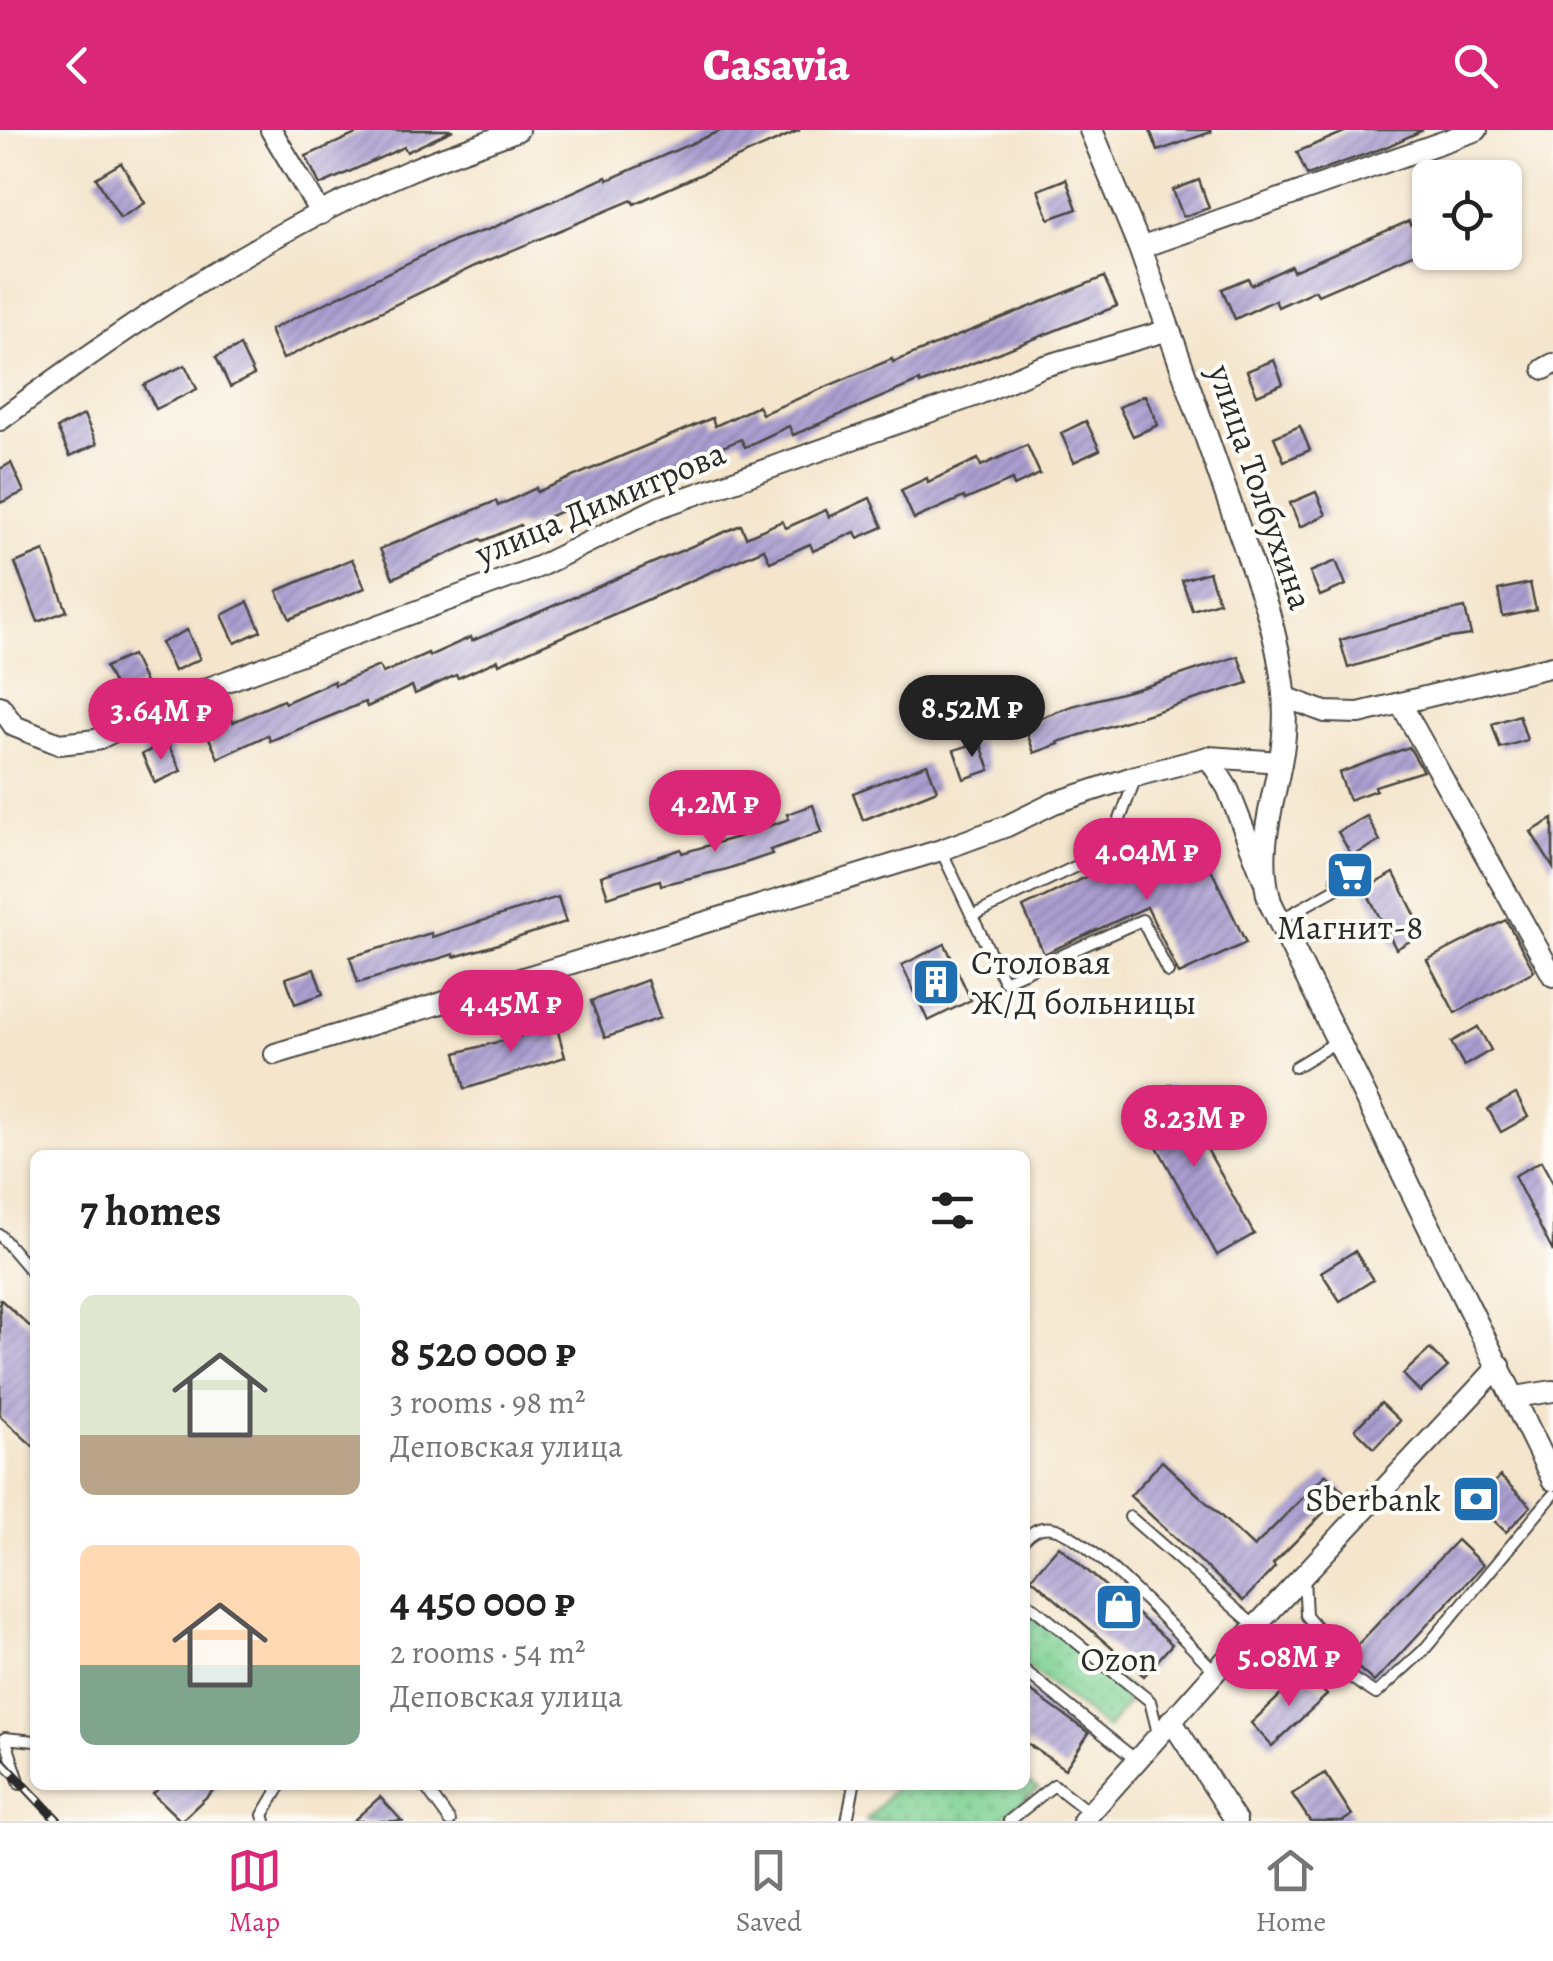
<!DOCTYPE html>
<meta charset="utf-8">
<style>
:root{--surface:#fff;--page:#f2f2f2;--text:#222;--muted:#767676;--line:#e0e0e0;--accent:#db2777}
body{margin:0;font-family:Alegreya,serif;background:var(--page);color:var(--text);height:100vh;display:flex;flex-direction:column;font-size:38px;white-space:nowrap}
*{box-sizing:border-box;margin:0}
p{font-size:32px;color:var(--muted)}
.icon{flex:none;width:55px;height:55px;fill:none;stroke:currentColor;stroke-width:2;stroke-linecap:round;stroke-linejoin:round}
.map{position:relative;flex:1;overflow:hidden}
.drawer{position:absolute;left:30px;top:1020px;width:1000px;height:640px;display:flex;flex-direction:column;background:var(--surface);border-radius:15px;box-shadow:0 2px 8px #0004}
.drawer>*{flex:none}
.controls{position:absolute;left:1412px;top:30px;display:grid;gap:20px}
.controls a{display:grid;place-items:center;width:110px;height:110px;border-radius:15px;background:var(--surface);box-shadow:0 2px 8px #0004;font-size:50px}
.price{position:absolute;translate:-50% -85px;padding:0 22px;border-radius:35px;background:var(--accent);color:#fff;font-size:32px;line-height:65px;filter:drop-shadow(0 2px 5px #0008)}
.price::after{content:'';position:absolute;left:50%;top:60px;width:30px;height:22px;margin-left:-15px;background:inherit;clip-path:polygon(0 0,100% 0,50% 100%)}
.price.selected{background:#222;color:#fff}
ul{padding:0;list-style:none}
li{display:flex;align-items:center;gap:30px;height:250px;padding:0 50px}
li span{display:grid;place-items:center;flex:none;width:280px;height:200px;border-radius:15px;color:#555}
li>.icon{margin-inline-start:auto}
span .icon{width:120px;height:120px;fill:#fffc;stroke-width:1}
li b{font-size:42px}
h2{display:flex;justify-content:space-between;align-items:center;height:120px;padding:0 50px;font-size:42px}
header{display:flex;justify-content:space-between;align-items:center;height:130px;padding:0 50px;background:var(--accent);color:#fff;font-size:45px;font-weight:800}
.menu{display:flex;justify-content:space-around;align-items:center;height:140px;border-top:2px solid var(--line);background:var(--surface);font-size:28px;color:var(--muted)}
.menu a{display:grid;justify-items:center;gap:5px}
.menu .selected{color:var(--accent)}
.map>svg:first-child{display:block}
.green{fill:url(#green-dots);stroke:#547e5f;stroke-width:2.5}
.building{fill:url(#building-hatch)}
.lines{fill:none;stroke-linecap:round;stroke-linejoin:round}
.service-casing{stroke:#494743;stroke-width:14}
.minor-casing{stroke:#494743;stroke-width:24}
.tertiary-casing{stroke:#494743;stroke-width:26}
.service{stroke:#fff;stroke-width:10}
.minor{stroke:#fff;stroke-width:20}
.tertiary{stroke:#fff;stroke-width:22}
.rail-casing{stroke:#2b2b2b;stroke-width:10}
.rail{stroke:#fdfcf7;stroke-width:6;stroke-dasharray:19;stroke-linecap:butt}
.labels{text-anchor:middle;stroke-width:8;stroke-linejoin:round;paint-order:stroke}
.street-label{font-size:35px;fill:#2b2b2b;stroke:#fdfcf7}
.poi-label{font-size:35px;fill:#2b2b2b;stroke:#fdfcf7}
</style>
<header><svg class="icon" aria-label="back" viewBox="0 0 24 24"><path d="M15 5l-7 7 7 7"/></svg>Casavia<svg class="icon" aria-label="search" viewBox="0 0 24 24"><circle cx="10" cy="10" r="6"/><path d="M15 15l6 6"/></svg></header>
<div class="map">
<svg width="1553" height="1691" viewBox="0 0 1553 1691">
<defs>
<pattern id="green-dots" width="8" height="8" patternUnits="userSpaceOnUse" patternTransform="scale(2.5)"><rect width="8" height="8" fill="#7ed193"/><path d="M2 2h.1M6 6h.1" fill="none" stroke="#67aa78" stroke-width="1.8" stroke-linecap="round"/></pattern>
<pattern id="building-hatch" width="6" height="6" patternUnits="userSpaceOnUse" patternTransform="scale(2.5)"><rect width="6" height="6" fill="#ab9fd1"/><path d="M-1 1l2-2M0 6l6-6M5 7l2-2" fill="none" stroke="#8b82aa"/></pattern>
</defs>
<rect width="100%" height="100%" fill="#fdfcf7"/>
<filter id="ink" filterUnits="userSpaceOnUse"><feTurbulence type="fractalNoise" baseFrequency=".01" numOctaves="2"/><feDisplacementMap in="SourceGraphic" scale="20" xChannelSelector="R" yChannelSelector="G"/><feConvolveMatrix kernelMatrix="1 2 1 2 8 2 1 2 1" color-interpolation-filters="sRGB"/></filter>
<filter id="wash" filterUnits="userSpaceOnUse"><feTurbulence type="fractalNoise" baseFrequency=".0048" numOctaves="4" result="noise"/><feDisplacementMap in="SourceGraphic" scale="40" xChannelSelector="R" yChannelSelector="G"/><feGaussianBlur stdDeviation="2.25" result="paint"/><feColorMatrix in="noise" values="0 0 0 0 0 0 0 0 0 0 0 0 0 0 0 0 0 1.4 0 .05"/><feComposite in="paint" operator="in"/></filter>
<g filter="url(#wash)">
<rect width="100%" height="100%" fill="#f4e5cc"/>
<!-- green -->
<g class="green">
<polygon points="1025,1477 1135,1563 1107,1599 1025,1535"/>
<polygon points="1025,1650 1038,1659 997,1691 866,1691 897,1655 1025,1655"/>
</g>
<g id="blocks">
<!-- building -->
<g class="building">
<polygon points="365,0 453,0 407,22 404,17 320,55 306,26"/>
<polygon points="722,0 800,0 634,74 632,70 475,136 283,229 270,200 455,110 490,99 606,47 608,50"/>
<polygon points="1150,0 1210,0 1211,2 1158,21"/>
<polygon points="1349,0 1423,0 1386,17 1307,45 1297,22"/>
<polygon points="121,33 145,73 120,88 96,48"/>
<polygon points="1066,49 1077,79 1049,89 1038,60"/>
<polygon points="1199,50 1209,78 1183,87 1173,60"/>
<polygon points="1430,86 1430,117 1318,165 1315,160 1278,177 1275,170 1235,189 1222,159 1248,148 1251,155 1291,136 1293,141 1409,91 1410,95"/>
<polygon points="1104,147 1117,176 920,254 919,251 793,305 789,296 745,317 741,309 566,384 564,380 522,399 520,395 483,411 481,409 393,448 380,419 496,371 498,376 536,358 537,362 712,288 715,296 758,276 762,284 892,229 893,232"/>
<polygon points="240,216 254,245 230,257 216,227"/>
<polygon points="1274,230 1283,254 1257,265 1247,241"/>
<polygon points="185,235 197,259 156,279 144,255"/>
<polygon points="1145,265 1158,295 1133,306 1119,277"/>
<polygon points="84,285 97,314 70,326 57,298"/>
<polygon points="1086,291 1100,320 1074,332 1061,303"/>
<polygon points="1300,296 1310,320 1284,331 1274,307"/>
<polygon points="1027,315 1040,344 1014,356 1012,350 965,370 964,367 914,389 901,360 927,348 928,352 978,329 981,336"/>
<polygon points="11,333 24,362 0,373 0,339"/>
<polygon points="1316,362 1326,385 1300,397 1290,373"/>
<polygon points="870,368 883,397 858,408 855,402 813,421 810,414 770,432 764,419 499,534 498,530 458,548 456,545 415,564 412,556 367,577 365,572 270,611 268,605 218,628 205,599 231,587 233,592 283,570 285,573 334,551 335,555 379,536 383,543 428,523 429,526 471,507 472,511 741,395 746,407 782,391 786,398 826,380 829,387"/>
<polygon points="44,421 67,481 38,492 15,433"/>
<polygon points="352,429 365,458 290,489 277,461"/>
<polygon points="1336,431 1346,455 1320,466 1310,442"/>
<polygon points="1209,442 1219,472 1192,480 1182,450"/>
<polygon points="1530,453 1536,480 1503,487 1498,460"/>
<polygon points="248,472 261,501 235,513 222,485"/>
<polygon points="1465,478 1471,505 1442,509 1348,538 1340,510 1414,489"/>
<polygon points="187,500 200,529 174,541 161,513"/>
<polygon points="132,525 145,553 119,565 105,537"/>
<polygon points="1238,526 1248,553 1058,612 1059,614 1034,623 1024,594 1072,576 1144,557"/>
<polygon points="1519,585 1527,610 1500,618 1492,594"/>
<polygon points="167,612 181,641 155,653 142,624"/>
<polygon points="980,612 990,640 964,649 954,620"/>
<polygon points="1409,617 1423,641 1375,656 1376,660 1349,670 1339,643"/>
<polygon points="927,634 937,660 863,690 853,663"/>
<polygon points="813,675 822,702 770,720 772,724 727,739 661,755 660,750 608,767 601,746 681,719 682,723 738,707 789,689 787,684"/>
<polygon points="1367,686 1380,711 1352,726 1338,702"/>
<polygon points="1553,689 1553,738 1531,702"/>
<polygon points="1191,697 1246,813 1179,844 1147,777 1044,824 1023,777"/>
<polygon points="1394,743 1424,803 1396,819 1365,759"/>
<polygon points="558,767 566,792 492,816 454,827 454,824 358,853 350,827 431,803 432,807"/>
<polygon points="1506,790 1534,841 1455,883 1427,830"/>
<polygon points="945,814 971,870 928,891 902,835"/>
<polygon points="314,839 323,864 295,874 286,848"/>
<polygon points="647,850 660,888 605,908 591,871"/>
<polygon points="555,891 565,927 465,959 456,923 520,906 519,901"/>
<polygon points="1478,897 1491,920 1464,936 1451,912"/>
<polygon points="1171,954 1254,1104 1217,1125 1134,975"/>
<polygon points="1516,964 1528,987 1501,1002 1488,979"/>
<polygon points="1541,1031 1553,1053 1553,1122 1514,1046"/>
<polygon points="1355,1121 1373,1150 1340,1171 1321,1142"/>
<polygon points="0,1169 35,1201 35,1318 0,1286"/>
<polygon points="1430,1219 1448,1237 1420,1262 1403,1244"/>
<polygon points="1381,1273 1400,1291 1374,1318 1355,1299"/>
<polygon points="1162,1331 1254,1417 1326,1344 1344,1362 1273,1434 1275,1437 1243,1471 1130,1366"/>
<polygon points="1500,1346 1531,1376 1506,1402 1475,1373"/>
<polygon points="1457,1410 1483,1435 1374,1552 1346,1527"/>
<polygon points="1059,1416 1172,1514 1144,1546 1031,1448"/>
<polygon points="1305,1542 1327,1565 1272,1616 1251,1593"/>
<polygon points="1025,1557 1089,1603 1065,1639 1025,1612"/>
<polygon points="1325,1643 1352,1685 1343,1691 1310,1691 1292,1664"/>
<polygon points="162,1655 219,1655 181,1691 153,1664"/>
<polygon points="380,1667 402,1691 353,1691"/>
</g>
</g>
</g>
<g filter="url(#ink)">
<use href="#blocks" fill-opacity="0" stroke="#494743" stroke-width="2.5"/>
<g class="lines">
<!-- service casing -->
<g class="service-casing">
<g id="service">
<polyline points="941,720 972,786 1108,721 1136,647"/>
<polyline points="972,786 1004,851 1142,790 1168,842"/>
<polyline points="1278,791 1341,756 1336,747"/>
<polyline points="1295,937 1336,912"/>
<polyline points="0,1105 35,1146"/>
<polyline points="1130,1387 1255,1496"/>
<path d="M1025,1409C1032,1401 1041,1396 1052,1398C1086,1402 1187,1514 1216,1542"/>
<polyline points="1304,1447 1306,1485 1318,1499 1336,1538 1376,1564 1424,1520 1553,1365"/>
<polyline points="1025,1471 1150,1571 1158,1603"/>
<polyline points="1025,1541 1136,1630"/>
<polyline points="20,1654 5,1608 35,1611"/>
<polyline points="424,1655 450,1691"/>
<polyline points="265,1691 263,1685 281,1655"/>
<polyline points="847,1691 854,1655"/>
<polyline points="1009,1691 1054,1655 1090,1683"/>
</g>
</g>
<!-- minor casing -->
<g class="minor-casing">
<g id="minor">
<polyline points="271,0 321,84"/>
<polyline points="1140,118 1477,0"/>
<polyline points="1544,239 1553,234"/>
<path d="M0,290C128,195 263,103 411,40C446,25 483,14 518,0"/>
<polyline points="1285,567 1325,582 1359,583 1553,536"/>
<polyline points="1401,574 1553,846"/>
<polyline points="0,576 14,596 59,614 96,610 200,561 538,437 660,377 974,266 1041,237 1169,200"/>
<polyline points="1208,627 1228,659 1263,748"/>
<polyline points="275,924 941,720 1007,696 1054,673 1136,646 1208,627 1281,632"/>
<polyline points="1515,1267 1553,1261"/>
<polyline points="1171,1590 1236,1691"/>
<polyline points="1083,1691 1256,1496 1500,1235"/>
</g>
</g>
<!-- tertiary casing -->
<g class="tertiary-casing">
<path id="tertiary" d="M1091,0L1140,118L1267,479C1282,530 1291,580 1280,633C1271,681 1256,723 1270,772L1553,1349"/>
</g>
<!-- service -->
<use href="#service" class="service"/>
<!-- minor -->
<use href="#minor" class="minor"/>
<!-- tertiary -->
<use href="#tertiary" class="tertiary"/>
<!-- rail casing -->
<g class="rail-casing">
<polyline id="rail" points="0,1630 58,1691"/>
</g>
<!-- rail -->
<use href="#rail" class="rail"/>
</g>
</g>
<!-- icons -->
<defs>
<g id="supermarket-square" transform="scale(2.5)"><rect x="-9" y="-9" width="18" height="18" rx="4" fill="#1f6fb2" stroke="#fdfcf7"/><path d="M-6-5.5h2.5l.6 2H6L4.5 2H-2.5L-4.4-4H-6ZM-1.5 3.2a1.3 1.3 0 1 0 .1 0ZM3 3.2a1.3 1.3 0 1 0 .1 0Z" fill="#fff"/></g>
<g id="building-square" transform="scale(2.5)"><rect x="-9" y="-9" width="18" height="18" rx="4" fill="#1f6fb2" stroke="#fdfcf7"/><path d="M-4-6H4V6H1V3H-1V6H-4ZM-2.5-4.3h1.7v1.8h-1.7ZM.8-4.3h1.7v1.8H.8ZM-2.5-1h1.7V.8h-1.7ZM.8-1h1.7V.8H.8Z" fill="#fff"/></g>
<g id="bank-square" transform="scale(2.5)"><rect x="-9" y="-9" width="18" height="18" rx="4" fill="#1f6fb2" stroke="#fdfcf7"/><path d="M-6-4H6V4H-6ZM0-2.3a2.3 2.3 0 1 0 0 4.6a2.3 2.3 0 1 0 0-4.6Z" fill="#fff"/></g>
<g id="shop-square" transform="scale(2.5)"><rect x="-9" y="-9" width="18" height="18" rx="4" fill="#1f6fb2" stroke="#fdfcf7"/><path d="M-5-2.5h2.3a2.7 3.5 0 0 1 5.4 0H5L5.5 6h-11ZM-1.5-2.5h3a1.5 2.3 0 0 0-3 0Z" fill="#fff"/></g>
</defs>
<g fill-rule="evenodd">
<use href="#supermarket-square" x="1350" y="745"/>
<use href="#building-square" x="936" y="852"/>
<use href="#bank-square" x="1476" y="1369"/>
<use href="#shop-square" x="1119" y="1477"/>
</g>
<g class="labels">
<!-- street labels -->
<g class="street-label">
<text transform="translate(1261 357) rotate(71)" y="12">улица Толбухина</text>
<text transform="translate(600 373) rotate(-23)" y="12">улица Димитрова</text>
</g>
<!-- poi labels -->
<g class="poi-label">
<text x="1350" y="809">Магнит-8</text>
<text x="971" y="844" text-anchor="start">Столовая<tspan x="971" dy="40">Ж/Д больницы</tspan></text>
<text x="1441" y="1381" text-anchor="end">Sberbank</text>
<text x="1119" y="1541">Ozon</text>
</g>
</g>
</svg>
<div class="controls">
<a><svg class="icon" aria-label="locate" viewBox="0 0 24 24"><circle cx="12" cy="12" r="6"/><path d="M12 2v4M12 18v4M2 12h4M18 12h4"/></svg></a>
</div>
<b class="price selected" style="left:972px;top:630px">8.52M ₽</b>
<b class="price" style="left:161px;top:633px">3.64M ₽</b>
<b class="price" style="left:715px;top:725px">4.2M ₽</b>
<b class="price" style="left:1147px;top:773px">4.04M ₽</b>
<b class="price" style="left:511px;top:925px">4.45M ₽</b>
<b class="price" style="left:1194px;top:1040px">8.23M ₽</b>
<b class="price" style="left:1289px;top:1579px">5.08M ₽</b>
<section class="drawer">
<h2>7 homes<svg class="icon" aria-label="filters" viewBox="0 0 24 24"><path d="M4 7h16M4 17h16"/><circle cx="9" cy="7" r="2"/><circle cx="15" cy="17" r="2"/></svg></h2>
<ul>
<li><span style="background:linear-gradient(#dfe7d0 70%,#b9a48a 0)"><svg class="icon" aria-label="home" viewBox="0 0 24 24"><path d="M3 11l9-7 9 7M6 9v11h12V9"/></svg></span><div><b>8 520 000 ₽</b><p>3 rooms · 98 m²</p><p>Деповская улица</p></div></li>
<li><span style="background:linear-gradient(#ffd9b3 60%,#7fa58c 0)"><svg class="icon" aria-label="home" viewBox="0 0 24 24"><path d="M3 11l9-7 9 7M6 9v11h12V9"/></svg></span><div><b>4 450 000 ₽</b><p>2 rooms · 54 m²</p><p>Деповская улица</p></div></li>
</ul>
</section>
</div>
<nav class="menu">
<a class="selected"><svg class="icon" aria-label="map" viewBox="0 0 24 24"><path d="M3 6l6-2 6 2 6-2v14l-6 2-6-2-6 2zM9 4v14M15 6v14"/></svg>Map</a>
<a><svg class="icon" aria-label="saved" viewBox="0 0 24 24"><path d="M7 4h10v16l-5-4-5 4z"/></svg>Saved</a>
<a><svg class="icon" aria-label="home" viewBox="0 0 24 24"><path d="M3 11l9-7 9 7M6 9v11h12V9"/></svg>Home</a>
</nav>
